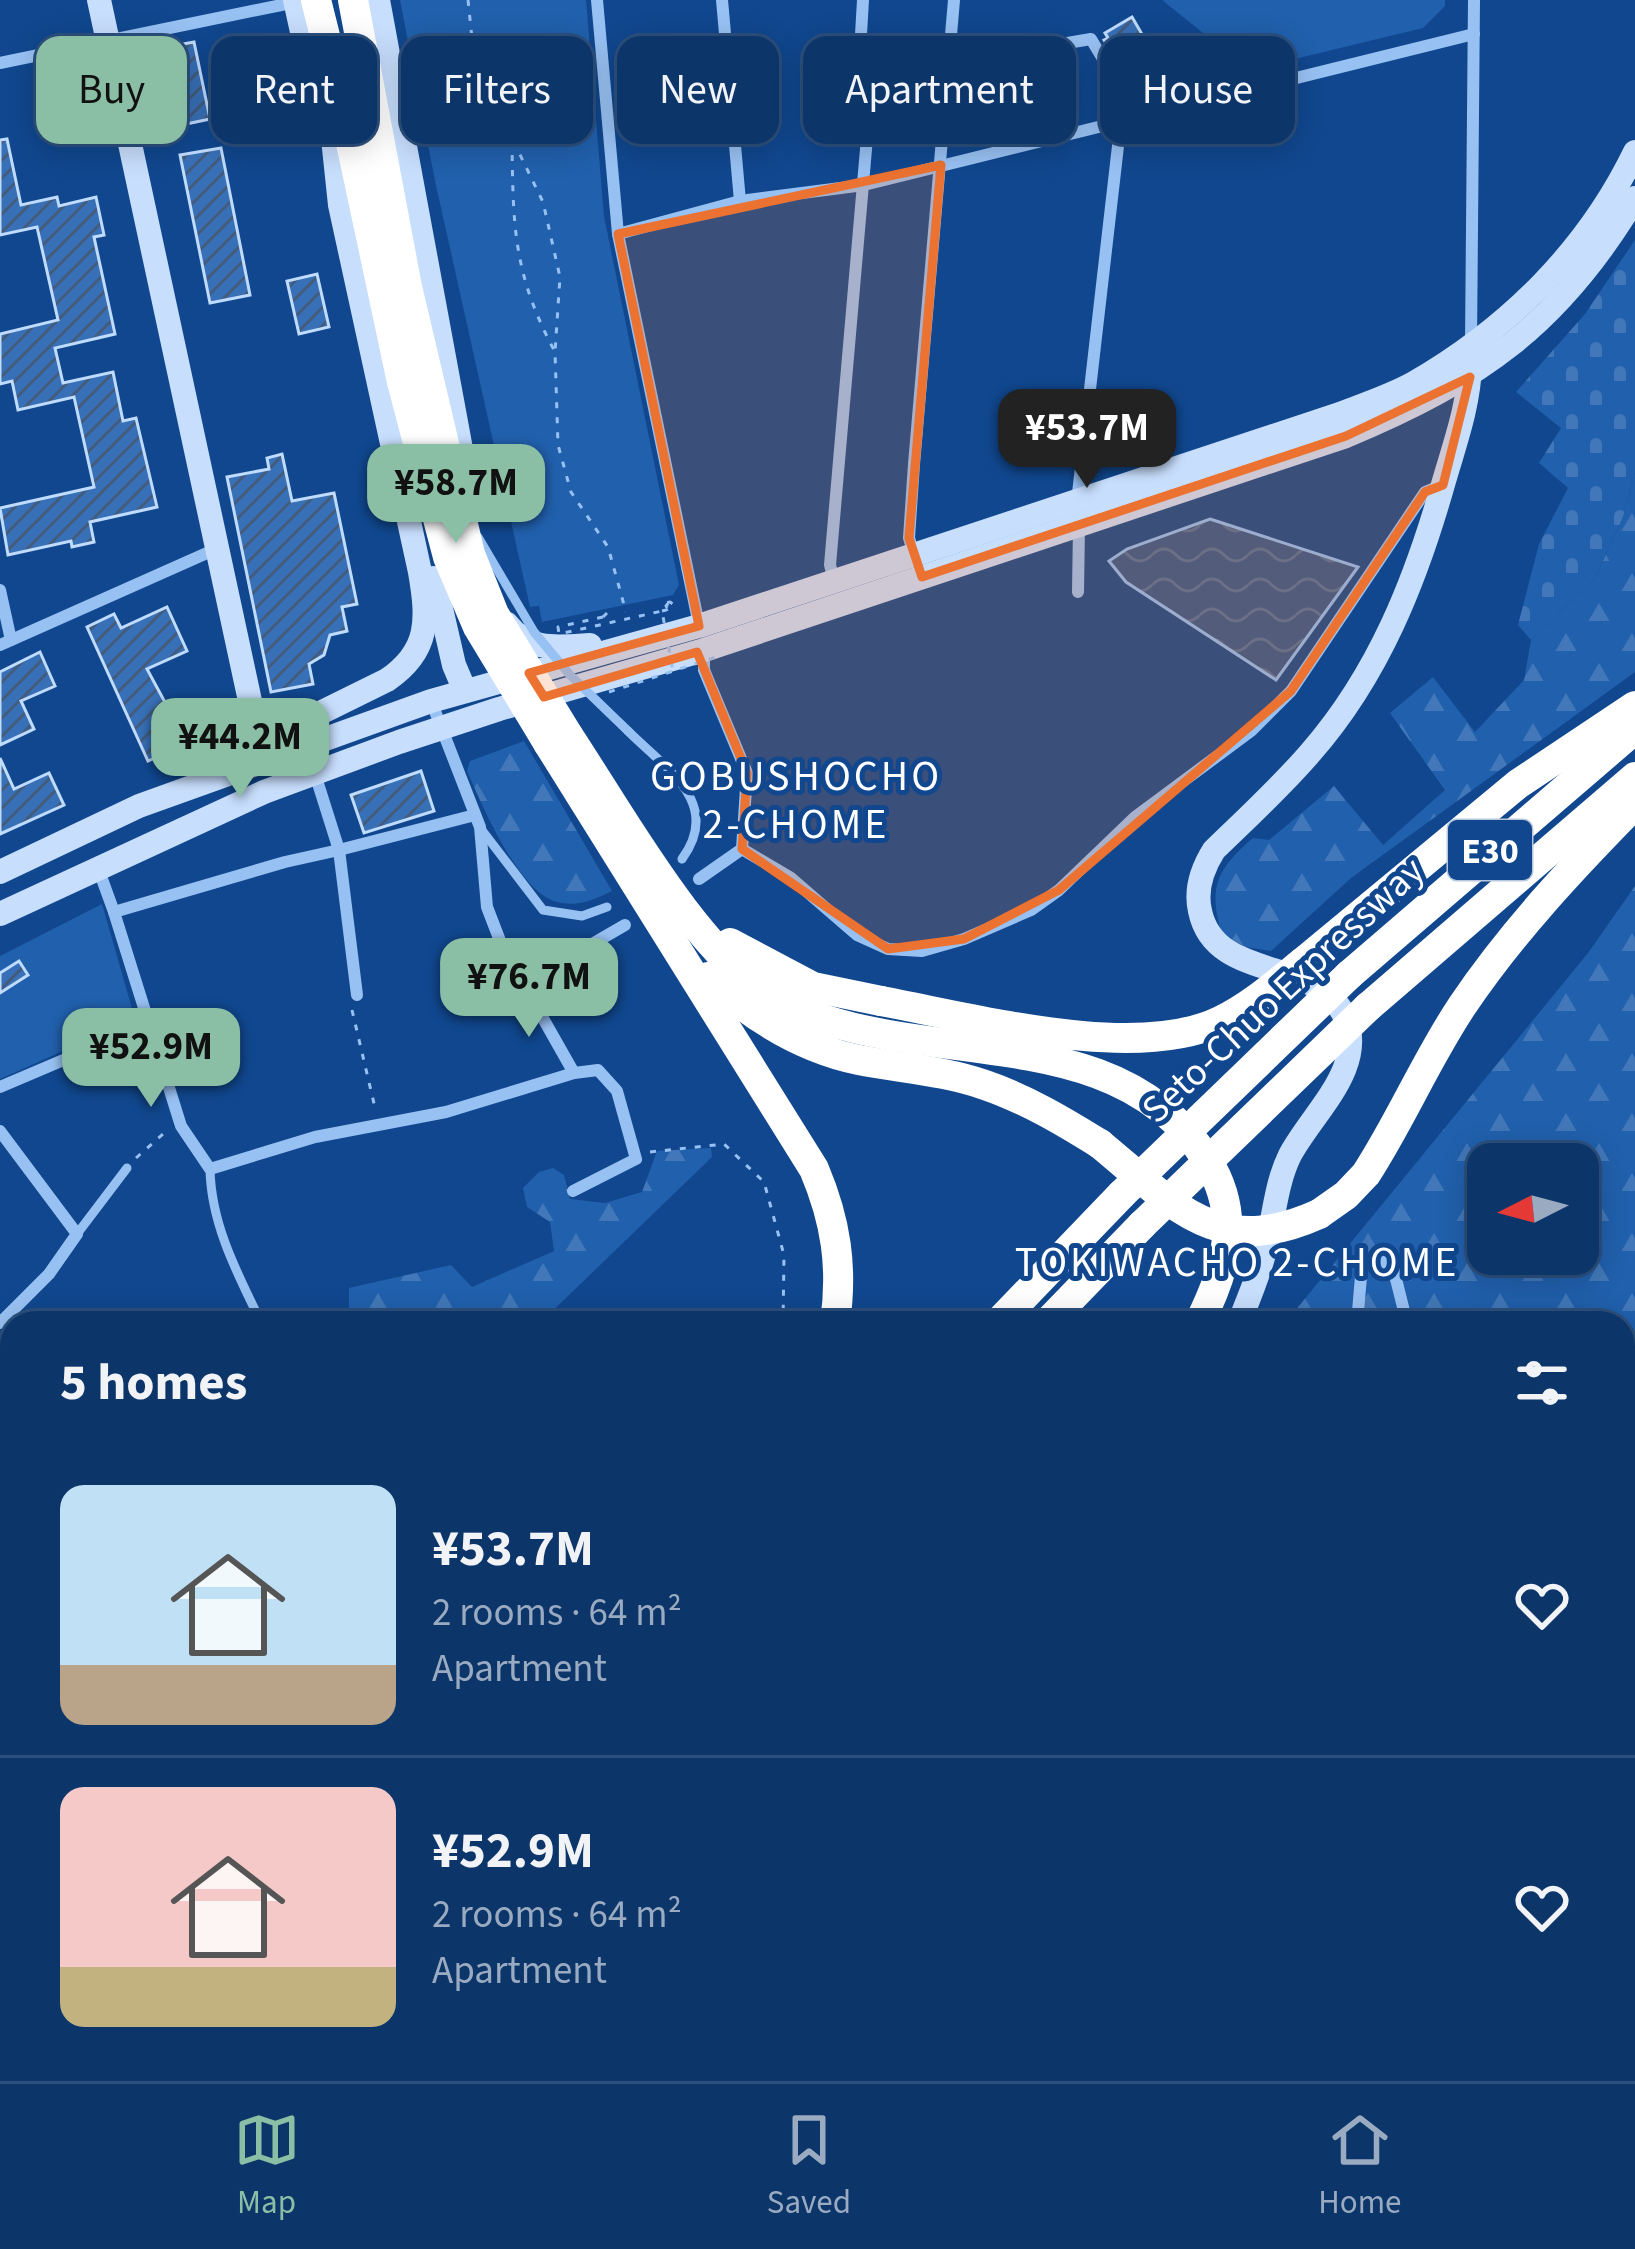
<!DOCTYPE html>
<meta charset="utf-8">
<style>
:root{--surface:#0c356a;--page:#153d70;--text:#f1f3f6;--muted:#9aabc1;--line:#2c507e;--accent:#8abfa5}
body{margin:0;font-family:"Source Sans 3",sans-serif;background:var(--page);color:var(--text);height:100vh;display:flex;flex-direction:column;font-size:45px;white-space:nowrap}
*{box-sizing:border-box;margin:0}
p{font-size:39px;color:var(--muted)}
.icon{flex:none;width:66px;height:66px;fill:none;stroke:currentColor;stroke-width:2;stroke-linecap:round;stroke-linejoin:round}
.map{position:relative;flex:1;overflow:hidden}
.sheet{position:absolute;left:0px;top:1311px;width:1635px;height:771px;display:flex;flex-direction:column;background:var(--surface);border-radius:36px 36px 0 0;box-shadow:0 6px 30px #0003,0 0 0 3px var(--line)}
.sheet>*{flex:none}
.hud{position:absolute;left:36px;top:36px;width:1563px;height:108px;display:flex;gap:24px}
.needle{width:78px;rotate:264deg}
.tools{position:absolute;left:1467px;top:1143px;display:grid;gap:24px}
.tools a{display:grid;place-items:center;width:132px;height:132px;border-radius:24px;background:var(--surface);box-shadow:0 6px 30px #0003,0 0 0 3px var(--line);font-size:60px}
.price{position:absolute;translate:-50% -102px;padding:0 27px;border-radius:24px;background:var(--accent);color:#111;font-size:39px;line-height:78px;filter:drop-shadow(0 3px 6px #0008)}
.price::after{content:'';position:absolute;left:50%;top:72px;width:36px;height:27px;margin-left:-18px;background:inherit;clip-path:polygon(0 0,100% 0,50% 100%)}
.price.current{background:#222;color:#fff}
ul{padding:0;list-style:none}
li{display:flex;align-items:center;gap:36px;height:300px;padding:0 60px}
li+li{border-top:3px solid var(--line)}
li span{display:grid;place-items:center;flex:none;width:336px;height:240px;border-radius:24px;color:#555}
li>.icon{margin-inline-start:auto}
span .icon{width:144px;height:144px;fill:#fffc;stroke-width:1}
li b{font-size:51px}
h2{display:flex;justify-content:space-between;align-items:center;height:144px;padding:0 60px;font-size:51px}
.pill{padding:0 42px;border-radius:24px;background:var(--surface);box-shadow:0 6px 30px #0003,0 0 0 3px var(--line);font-size:42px;line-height:108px}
.pill.current{background:var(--accent);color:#111}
.tabs{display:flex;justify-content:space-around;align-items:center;height:168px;border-top:3px solid var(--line);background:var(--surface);font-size:33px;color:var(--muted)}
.tabs a{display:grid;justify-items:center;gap:6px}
.tabs .current{color:var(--accent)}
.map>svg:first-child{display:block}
.forest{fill:url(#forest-firs);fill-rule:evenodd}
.cemetery{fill:url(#cemetery-stones)}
.green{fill:#2160ad}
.water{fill:url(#water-waves);stroke:#89bcf6;stroke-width:3}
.building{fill:url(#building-hatch);stroke:#bfdbfd;stroke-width:3}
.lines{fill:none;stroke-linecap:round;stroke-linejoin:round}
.path{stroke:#98c1f3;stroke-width:3;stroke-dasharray:6 9;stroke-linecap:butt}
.lane{stroke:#98c1f3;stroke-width:9}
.street{stroke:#98c1f3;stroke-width:12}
.secondary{stroke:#c7defd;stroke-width:24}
.highway{stroke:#fff;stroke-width:30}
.path-bridge{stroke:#98c1f3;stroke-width:3;stroke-dasharray:6 9;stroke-linecap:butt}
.lane-bridge{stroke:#98c1f3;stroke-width:9}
.highway-bridge{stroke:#fff;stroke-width:30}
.marked{fill:#eb7230;fill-opacity:0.2;stroke:#eb7230;stroke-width:9;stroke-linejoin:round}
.labels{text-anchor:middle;stroke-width:10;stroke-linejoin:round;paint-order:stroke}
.shield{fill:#10478e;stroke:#b7c8dd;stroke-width:3}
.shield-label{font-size:36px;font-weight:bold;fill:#fff}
.street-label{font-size:39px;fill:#fff;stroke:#10478e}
.neighbourhood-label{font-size:42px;letter-spacing:3px;fill:#fff;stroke:#10478e}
</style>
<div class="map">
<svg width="1635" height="2081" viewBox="0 0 1635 2081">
<defs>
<pattern id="forest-firs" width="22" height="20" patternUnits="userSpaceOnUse" patternTransform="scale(3)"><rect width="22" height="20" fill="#2160ad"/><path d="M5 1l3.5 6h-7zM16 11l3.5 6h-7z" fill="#4278b9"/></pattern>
<pattern id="cemetery-stones" width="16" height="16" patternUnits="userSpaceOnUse" patternTransform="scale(3)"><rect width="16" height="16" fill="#2160ad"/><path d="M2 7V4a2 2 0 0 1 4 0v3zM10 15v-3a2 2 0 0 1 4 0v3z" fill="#4278b9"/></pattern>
<pattern id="water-waves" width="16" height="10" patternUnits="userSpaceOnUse" patternTransform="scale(3)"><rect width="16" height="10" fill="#2e578c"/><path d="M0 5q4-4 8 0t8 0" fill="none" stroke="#4d709d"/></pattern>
<pattern id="building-hatch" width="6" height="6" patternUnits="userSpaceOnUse" patternTransform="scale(3)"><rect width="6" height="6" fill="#3870b7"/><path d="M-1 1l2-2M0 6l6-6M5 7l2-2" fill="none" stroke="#435c7c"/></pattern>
</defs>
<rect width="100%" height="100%" fill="#10478e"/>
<!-- forest -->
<g class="forest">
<path d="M1635,472V672L1351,878L1271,951L1245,947L1222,935C1208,887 1216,870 1253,838L1269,840L1334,786L1383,845L1445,790L1390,713L1433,677L1475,732L1524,680L1531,640L1595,578L1623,517Z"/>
<path d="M524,741L612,891C594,900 577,907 557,902C519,893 482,805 467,771L470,761Z"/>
<path d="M1635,886V2081H504L513,2070H1623V1323H1285L1588,953ZM1488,1164H1578V1254H1488Z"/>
<polygon points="711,1148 712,1157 540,1323 349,1323 349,1288 451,1265 472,1287 554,1251 550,1222 527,1207 523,1188 539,1172 553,1168 564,1175 570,1199 605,1203 642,1192 657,1151"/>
<polygon points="8,1331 12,1332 12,2070 274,2070 270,2081 0,2081 0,1337"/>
</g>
<!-- cemetery -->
<polygon class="cemetery" points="1635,240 1635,472 1623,517 1595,578 1531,640 1518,625 1539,544 1568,488 1539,463 1561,428 1516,392 1585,314"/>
<!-- green -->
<g class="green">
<polygon points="400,0 586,0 604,216 679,585 673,595 542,622 539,606 530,607 435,181"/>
<polygon points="1162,0 1445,0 1445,6 1423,28 1249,70"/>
<polygon points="102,904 135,1019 0,1079 0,956"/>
</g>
<!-- water -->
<polygon class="water" points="1210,519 1358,567 1276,680 1126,582 1109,561 1127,549"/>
<!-- building -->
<g class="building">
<polygon points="1132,17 1172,86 1145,102 1104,40 1108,38 1105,33"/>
<polygon points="194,42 210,119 177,126 161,48"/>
<polygon points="7,139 21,205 57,197 59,206 96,197 104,235 94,237 115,334 55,348 63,383 113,372 123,421 136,418 157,507 90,522 94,542 72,547 71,541 8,555 0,508 94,487 74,397 18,410 12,381 0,384 0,334 58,320 37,227 0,235 0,140"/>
<polygon points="221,148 250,295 210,303 180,155"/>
<polygon points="317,274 329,327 299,334 287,281"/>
<polygon points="282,454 292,501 334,493 357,604 342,607 347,631 330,635 324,655 309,664 313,684 271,692 227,477 269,469 267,458"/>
<polygon points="167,607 187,651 147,669 187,743 148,761 87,627 114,614 121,628"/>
<polygon points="40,652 55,686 21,701 34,729 0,745 0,672"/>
<polygon points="0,758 14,789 49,773 64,805 0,834"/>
<polygon points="421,771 434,811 364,833 351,795"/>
<polygon points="19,961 28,975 0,993 0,973"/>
</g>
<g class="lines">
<!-- path -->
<g class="path">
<polyline points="468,0 473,48 488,89 543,202 560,277 555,352 558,445 571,492 608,547 626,612"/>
<polyline points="414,71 437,68 460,82 482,78"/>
<path d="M512,140C513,225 513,273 554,350"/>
<path d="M662,611C677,608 670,599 666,606L668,609L673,604L670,602L665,603L664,601"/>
<polyline points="603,617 607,613"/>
<polyline points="352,1010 376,1112"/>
<polyline points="650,1152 724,1144 764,1182 784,1255 783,1323"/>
<polyline points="136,1158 164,1133"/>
</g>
<!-- lane -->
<g class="lane">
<path d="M628,731C666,769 723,803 682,859"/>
<polyline points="481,829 543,910 582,916 607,907"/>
<path d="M210,1169C211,1222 235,1269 258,1316H265L271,1323"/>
<polyline points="77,1234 127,1168"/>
</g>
<!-- street -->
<g class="street">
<polyline points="597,0 618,234 699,625"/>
<polyline points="722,0 740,201"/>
<polyline points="0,63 296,2"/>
<polyline points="948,63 1091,39 1124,94 1077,502"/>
<polyline points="858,86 947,71"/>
<polyline points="618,234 740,201 864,185 1474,34"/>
<polyline points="1471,343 1474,0"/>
<polyline points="914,554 909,538 914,464 954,0"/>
<polyline points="834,580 830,565 870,103 858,86 863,0"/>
<polyline points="0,590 11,640"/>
<polyline points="1078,592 1079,526"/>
<polyline points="0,645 216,549"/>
<polyline points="431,701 480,827 487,907 502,946 574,1073"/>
<polyline points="315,774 339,850 285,862 114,912 181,1126 210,1169 315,1137 446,1112 574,1073 598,1070 617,1091 636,1159 573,1191"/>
<polyline points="742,849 791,878 857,935 888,949 922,951 964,939 1031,910 1059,890 1135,817 1251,731 1291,691 1425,492 1442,485"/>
<polyline points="98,868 114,912"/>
<polyline points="699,879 742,849 747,773 704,670 704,652"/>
<polyline points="525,983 625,925"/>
<polyline points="357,995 339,850 475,815"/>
<polyline points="0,1087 148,1024"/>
<polyline points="0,1131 77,1234 49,1274 0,1323"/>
<polyline points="1357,1323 1362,1265 1376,1259 1393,1267 1407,1323"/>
<polyline points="1623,1679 1635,1660"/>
<polyline points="0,1752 12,1766"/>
<polyline points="1623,1899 1635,1899"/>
<polyline points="1004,2070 1005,2081"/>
<polyline points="1037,2070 1040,2081"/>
<polyline points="1229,2070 1230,2081"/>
<polyline points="285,2081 292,2070"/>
<polyline points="1270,2081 1271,2070"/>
<polyline points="1340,2081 1349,2070"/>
</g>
<!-- secondary -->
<g class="secondary">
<polyline points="99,0 261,752"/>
<polyline points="295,0 320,114"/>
<polyline points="378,0 468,487"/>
<polyline points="434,578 454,665 465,691"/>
<path d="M507,624C528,652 559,647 590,645"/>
<path d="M215,765L387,680C430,651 428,619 420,572L340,205L328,91"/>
<path d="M0,872L139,806L431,701L699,626L1337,415C1363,405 1391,396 1414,383C1509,328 1587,251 1635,152"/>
<path d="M0,914L264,792L399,742L499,709L704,650L1346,436C1480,380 1559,325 1635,198"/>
<path d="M1239,1323C1248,1300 1258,1277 1264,1254C1274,1222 1275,1185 1290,1155C1312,1113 1369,1066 1344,1015C1315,956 1215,983 1200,911C1195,889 1202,869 1214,850C1247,818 1281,787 1311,752C1379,674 1416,580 1444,481C1455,443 1469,405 1470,365"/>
<polyline points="716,2081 727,2070"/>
</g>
<!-- highway -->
<g class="highway">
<path d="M568,735C618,810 699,958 776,999C913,1074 1114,1012 1207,1160C1242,1215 1227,1268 1199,1323"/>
<path d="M548,743L814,1169C836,1221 843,1267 835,1323"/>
<polyline points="730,943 813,987 881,1001"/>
<polyline points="1303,962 1518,784 1635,706"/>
<polyline points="1349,975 1635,729"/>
<path d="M708,977C751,1016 800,1048 859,1060C901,1068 945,1071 985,1085C1026,1099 1063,1121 1100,1144"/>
<polyline points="1368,1007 1635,777"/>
<path d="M1319,1214L1346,1195L1366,1174C1401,1120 1426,1060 1462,1006C1511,933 1573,867 1635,804"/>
<polyline points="998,1323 1122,1194"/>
<polyline points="1047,1323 1142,1225"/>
<polyline points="375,2081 382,2070"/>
<polyline points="403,2081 411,2070"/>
<polyline points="438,2081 447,2070"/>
<polyline points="487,2081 496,2070"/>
</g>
<!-- path-bridge -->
<g class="path-bridge">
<polyline points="603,617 558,627 559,634 662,611 673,671"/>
<polyline points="609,692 716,657"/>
</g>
<!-- lane-bridge -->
<polyline class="lane-bridge" points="478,537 534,632 570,675 628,731"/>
<!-- highway-bridge -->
<g class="highway-bridge">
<polyline points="316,0 347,124 402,382 448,557 478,627 548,743"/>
<polyline points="353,0 407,287 470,554 494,614 568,735"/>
<path d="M881,1001C973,1018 1135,1062 1220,1021C1251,1006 1277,983 1303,962"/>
<path d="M1100,1144C1174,1205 1217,1260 1319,1214"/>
<polyline points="1122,1194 1349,975"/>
<polyline points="1142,1225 1368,1007"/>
</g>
</g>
<!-- marked area -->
<path class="marked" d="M941,165L909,538L922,577L1346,436L1470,377L1443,485L1425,492L1291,691L1059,890L964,939L888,949L742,849L747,773L697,652L544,697L529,673L699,626L618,234Z"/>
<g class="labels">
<!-- shield labels -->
<rect class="shield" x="1448" y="820" width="84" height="60" rx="9"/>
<g class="shield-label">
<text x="1490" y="863">E30</text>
</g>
<!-- street labels -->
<g class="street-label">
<text transform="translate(1282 989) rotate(-43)" y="14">Seto-Chuo Expressway</text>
</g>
<!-- neighbourhood labels -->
<g class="neighbourhood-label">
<text x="796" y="790">GOBUSHOCHO<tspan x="796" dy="48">2-CHOME</tspan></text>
<text x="1237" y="1276">TOKIWACHO 2-CHOME</text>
</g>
</g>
</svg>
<div class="tools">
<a><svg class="needle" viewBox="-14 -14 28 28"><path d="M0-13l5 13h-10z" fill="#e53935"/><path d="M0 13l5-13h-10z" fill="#9aabc1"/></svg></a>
</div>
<b class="price current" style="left:1087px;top:491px">¥53.7M</b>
<b class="price" style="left:456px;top:546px">¥58.7M</b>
<b class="price" style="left:240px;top:800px">¥44.2M</b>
<b class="price" style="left:529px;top:1040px">¥76.7M</b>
<b class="price" style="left:151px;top:1110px">¥52.9M</b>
<div class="hud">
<a class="pill current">Buy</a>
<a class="pill">Rent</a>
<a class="pill">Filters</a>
<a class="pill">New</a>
<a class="pill">Apartment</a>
<a class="pill">House</a>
</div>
<section class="sheet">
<h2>5 homes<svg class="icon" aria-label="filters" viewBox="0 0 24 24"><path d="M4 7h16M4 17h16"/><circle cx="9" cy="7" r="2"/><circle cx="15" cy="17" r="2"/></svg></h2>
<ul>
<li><span style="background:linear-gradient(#bfe0f5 75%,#b9a48a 0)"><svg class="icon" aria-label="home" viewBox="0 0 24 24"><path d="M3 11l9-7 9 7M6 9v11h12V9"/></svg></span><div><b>¥53.7M</b><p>2 rooms · 64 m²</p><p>Apartment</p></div><svg class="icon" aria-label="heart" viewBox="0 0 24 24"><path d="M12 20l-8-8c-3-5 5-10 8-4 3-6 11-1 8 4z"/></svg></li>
<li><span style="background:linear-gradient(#f6c9c9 75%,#c2b280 0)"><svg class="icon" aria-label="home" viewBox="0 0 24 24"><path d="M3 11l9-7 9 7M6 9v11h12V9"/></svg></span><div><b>¥52.9M</b><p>2 rooms · 64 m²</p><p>Apartment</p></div><svg class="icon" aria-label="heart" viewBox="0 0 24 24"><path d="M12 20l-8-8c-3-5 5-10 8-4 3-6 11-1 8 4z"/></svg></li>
</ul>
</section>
</div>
<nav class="tabs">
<a class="current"><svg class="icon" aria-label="map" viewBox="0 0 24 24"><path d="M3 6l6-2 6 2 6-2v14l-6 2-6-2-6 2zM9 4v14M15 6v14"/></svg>Map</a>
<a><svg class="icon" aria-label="saved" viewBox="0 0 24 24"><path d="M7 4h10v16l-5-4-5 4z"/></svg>Saved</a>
<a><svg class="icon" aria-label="home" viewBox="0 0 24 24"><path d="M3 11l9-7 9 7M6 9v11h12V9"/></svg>Home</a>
</nav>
